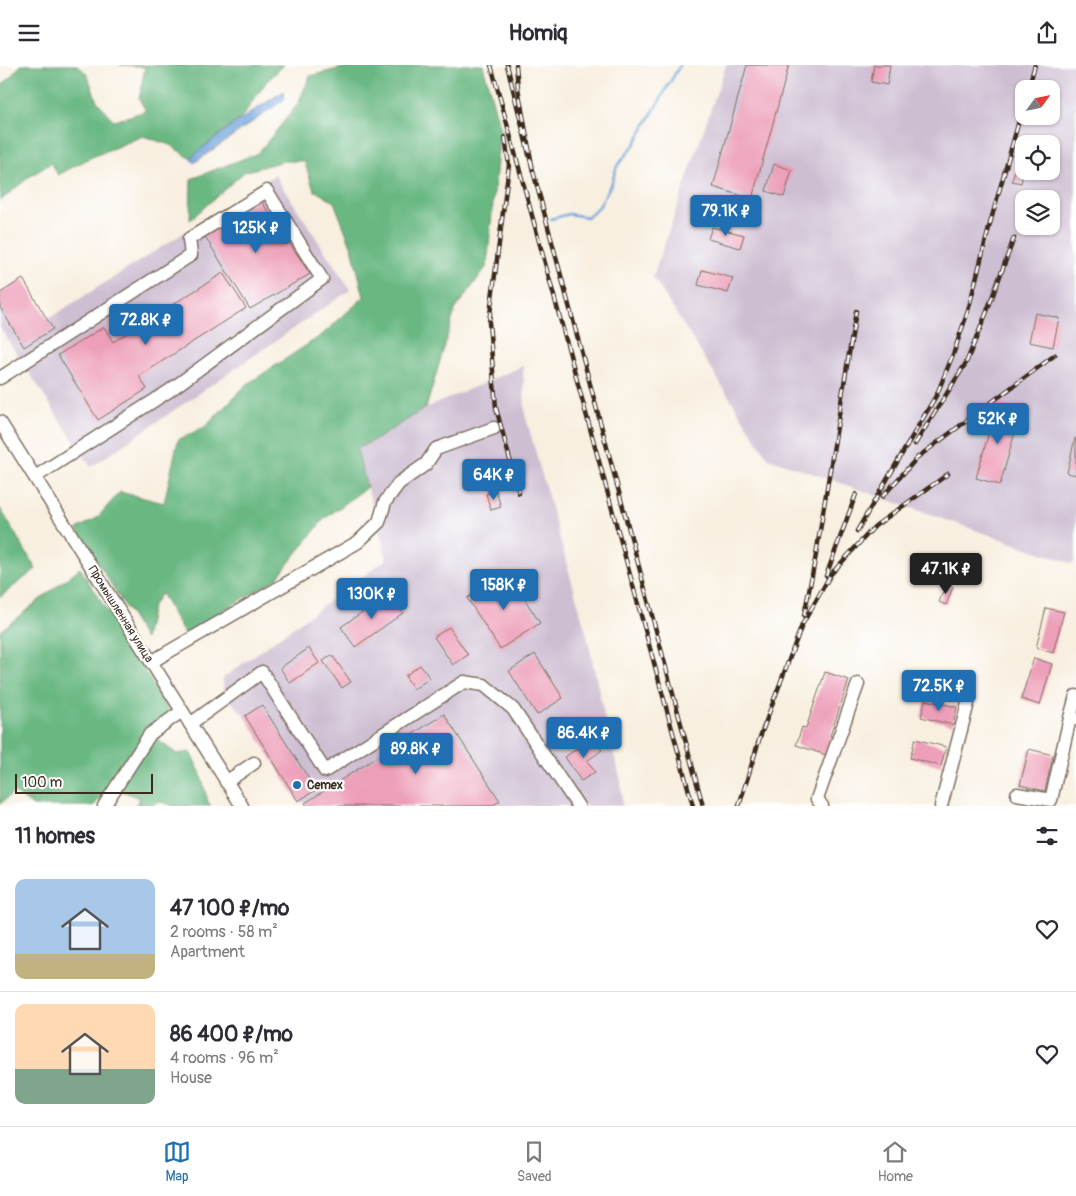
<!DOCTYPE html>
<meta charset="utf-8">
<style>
:root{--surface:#fff;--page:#f2f2f3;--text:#2b2b33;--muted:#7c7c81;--line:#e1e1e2;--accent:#1f6fb2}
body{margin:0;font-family:Pangolin,sans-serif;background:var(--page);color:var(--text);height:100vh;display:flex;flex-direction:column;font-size:19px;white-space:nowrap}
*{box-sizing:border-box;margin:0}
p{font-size:16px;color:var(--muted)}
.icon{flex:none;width:28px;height:28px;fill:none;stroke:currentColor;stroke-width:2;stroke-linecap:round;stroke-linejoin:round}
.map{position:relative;height:741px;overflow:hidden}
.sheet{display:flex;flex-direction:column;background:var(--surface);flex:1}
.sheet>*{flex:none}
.needle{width:32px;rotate:57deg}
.tools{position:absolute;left:1015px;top:15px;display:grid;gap:10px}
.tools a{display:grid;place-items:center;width:45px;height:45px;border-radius:10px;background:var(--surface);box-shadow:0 1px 4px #0004;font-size:25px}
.scale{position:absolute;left:15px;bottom:12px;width:138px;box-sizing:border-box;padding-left:5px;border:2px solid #3b2a1e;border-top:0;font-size:14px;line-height:18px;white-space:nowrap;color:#3b2a1e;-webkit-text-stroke:4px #fff;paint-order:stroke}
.price{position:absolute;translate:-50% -42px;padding:0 11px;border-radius:5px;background:var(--accent);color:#fff;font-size:16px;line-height:32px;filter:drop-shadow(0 1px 2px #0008)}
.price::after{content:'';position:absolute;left:50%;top:30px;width:15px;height:11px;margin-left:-8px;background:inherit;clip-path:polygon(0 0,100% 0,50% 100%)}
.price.selected{background:#222;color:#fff}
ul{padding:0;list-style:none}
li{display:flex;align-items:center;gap:15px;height:125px;padding:0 15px}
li+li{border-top:1px solid var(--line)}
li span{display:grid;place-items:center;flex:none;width:140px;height:100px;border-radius:10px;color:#555}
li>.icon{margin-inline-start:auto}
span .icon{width:60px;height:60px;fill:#fffc;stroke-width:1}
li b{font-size:21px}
h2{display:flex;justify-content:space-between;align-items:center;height:60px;padding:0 15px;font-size:21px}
header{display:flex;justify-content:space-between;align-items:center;height:65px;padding:0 15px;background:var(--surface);font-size:22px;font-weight:700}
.tab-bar{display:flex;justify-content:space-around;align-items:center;height:70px;border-top:1px solid var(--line);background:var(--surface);font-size:14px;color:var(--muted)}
.tab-bar a{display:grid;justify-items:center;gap:2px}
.tab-bar .selected{color:var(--accent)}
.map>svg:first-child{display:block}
.industrial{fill:#cdbed2;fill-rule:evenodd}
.forest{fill:#69b882;stroke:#527150}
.water{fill:#6ca2da;stroke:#54667c}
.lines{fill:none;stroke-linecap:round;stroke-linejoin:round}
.stream{stroke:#6ca2da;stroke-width:2.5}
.building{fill:#ed9eb8}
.minor-casing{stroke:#7d6f62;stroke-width:15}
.minor{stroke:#fff;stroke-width:12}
.rail-casing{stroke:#3b2a1e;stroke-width:4.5}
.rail{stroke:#fff;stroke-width:2.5;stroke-dasharray:8;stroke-linecap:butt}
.poi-dot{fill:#1f6fb2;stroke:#fff;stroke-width:2}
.labels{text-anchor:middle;stroke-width:4.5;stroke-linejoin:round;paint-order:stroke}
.street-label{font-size:12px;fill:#3b2a1e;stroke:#fff}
.poi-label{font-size:12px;font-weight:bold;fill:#3b2a1e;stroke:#fff;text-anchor:start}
</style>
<header><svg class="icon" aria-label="menu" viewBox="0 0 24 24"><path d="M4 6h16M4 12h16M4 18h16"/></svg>Homiq<svg class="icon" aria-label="share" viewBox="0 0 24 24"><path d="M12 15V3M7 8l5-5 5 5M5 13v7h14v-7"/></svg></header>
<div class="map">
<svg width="1076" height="741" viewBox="0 0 1076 741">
<rect width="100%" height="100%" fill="#fff"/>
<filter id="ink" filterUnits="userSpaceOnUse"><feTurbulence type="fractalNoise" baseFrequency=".02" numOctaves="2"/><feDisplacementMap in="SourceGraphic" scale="10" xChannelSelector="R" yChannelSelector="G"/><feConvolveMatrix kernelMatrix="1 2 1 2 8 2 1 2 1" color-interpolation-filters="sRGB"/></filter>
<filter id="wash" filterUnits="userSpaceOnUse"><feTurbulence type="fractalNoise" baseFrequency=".0096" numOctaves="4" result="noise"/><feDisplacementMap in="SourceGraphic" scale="20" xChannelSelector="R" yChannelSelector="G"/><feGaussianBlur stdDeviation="1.12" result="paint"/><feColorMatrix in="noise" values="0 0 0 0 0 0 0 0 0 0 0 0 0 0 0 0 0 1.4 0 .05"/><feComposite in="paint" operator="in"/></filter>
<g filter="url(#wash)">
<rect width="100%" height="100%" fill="#f8efe0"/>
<!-- industrial -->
<g class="industrial">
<path d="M726,0H1076V486L1073,499L768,393L653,212ZM1024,24H1051V51H1024ZM1024,79H1051V106H1024ZM1024,134H1051V161H1024Z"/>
<polygon points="275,110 350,225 91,402 0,263 0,228 23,214 48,254"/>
<polygon points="523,301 525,349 587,571 607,664 621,715 622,741 307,741 305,738 298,736 245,651 224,629 223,613 387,494 357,384 380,372 426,343"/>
</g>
<!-- forest -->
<g class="forest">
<polygon points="21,0 77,0 87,9 97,36 114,56 146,46 139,34 145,2 120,0 284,0 266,17 242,52 218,70 190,93 170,80 143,71 92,92 58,110 51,98 29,112 0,136 0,23"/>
<polygon points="354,0 483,0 500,64 487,201 455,245 426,343 380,372 357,384 367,422 323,455 276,514 184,569 161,528 152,542 145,574 77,464 97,453 120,427 164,438 178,375 206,361 246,320 322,270 364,232 352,183 334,137 314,125 304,96 283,96 244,107 190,155 191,114 258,88 298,39 310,11"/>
<polygon points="0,443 36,504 0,532"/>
<polygon points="80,503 171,648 158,675 177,689 190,687 200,707 208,737 211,741 174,741 157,736 153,741 135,741 140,733 121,726 99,734 94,741 33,741 14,727 0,739 0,566"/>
</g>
<!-- water -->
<path class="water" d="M284,26L285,34L194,98L190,93C220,68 251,47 284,26Z"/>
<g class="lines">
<!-- stream -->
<polyline class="stream" points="551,154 569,149 588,152 599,142 612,117 617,101 634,80 680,0"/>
</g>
<g id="blocks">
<!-- building -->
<g class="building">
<polygon points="747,0 789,0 752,134 713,122"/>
<polygon points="874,0 890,0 887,20 871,17"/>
<polygon points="774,99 792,105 784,132 766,126"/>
<polygon points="1015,104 1024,106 1021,118 1012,116"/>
<polygon points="260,134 310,209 250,244 204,170"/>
<polygon points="712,162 744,170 740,183 708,174"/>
<polygon points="702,205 733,213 728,228 698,220"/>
<polygon points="223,208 246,243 139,311 147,324 98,355 58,290 104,262 113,277"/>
<polygon points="23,214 53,264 24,282 0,242 0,228"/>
<polygon points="1035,248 1059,253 1053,282 1029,277"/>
<polygon points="997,339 1021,346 1000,420 976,413"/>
<polygon points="1075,373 1076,373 1076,410 1067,408"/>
<polygon points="496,426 501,442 491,445 486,429"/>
<polygon points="507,507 540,558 500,584 467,533"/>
<polygon points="946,520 953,522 946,540 939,537"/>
<polygon points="389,528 403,548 355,582 341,562"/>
<polygon points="1046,543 1064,547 1053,588 1036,583"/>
<polygon points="449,562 468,590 453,600 434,572"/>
<polygon points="309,583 319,598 290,618 280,603"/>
<polygon points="535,589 563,633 537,650 509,606"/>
<polygon points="332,590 351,617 342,623 323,596"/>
<polygon points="1034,593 1052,599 1040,640 1021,634"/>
<polygon points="420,600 430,613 414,624 405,611"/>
<polygon points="825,607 849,615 830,671 835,673 829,691 796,680 802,662 806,663"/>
<polygon points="925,635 957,642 953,660 921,652"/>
<polygon points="262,640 316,725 298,736 245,651"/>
<polygon points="444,649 500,736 491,741 307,741 305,738"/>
<polygon points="592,673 602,685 587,696 595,707 581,716 565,692"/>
<polygon points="915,674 946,682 941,701 910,693"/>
<polygon points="1029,684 1053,690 1045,726 1020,720"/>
</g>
</g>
</g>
<g filter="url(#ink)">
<use href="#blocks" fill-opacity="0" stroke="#7d6f62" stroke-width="1"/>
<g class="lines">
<!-- minor casing -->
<g class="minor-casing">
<g id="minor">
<polyline points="0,313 191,190 189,174 267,126 322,214 169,326 35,412"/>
<polyline points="0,357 242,741"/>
<polyline points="151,597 358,477 379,457 385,437 399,418 426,399 436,384 494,363"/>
<polyline points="1076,631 1070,653 1076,654"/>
<polyline points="190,659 262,607 325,706 464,617 484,620 513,644 578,741"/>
<polyline points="226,717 254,698"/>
<polyline points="1017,729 1051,735 1070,653"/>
<polyline points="104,741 150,669 182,646"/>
<polyline points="822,741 817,734 858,619"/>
<polyline points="941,741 968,638"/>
</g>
</g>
<!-- minor -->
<use href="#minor" class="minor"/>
<!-- rail casing -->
<g class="rail-casing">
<g id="rail">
<polyline points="491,0 693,741"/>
<polyline points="507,0 533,106 518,23 516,0"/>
<polyline points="1028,24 1035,0"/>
<polyline points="505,72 509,100 489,257 496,343 519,428"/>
<polyline points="533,106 703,741"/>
<polyline points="915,379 966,298 986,249 1014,173"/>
<polyline points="882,432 918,392 1055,290"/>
<polyline points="857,466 937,329 954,287 968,246 991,155 1024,38"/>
<polyline points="826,511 856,429"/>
<polyline points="804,551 816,490 856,246"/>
<polyline points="739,741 760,672 802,560 831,509 875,461 948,409"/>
</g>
</g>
<!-- rail -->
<use href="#rail" class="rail"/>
</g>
</g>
<!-- markers -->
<circle class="poi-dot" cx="297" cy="720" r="5"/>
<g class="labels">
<!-- street labels -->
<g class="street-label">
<text transform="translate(121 549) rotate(58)" y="4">Промышленная улица</text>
</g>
<!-- poi labels -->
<g class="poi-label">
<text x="307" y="724">Cemex</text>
</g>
</g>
</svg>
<div class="tools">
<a><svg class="needle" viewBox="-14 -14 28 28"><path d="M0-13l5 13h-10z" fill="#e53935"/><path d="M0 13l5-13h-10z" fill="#7c7c81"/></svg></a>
<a><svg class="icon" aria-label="locate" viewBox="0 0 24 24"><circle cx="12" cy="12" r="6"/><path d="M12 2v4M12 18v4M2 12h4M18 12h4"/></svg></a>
<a><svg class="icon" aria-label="layers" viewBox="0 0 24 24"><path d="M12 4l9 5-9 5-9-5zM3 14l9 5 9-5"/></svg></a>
</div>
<div class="scale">100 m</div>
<b class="price" style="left:726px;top:172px">79.1K ₽</b>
<b class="price" style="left:256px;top:189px">125K ₽</b>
<b class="price" style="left:146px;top:281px">72.8K ₽</b>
<b class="price" style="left:998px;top:380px">52K ₽</b>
<b class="price" style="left:494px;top:436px">64K ₽</b>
<b class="price selected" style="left:946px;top:530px">47.1K ₽</b>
<b class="price" style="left:504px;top:546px">158K ₽</b>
<b class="price" style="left:372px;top:555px">130K ₽</b>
<b class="price" style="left:939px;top:647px">72.5K ₽</b>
<b class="price" style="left:584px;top:694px">86.4K ₽</b>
<b class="price" style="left:416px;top:710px">89.8K ₽</b>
</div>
<section class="sheet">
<h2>11 homes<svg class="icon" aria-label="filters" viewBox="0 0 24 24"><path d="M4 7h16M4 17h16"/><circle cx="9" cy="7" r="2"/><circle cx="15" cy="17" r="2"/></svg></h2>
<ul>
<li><span style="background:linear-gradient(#a9c7e8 75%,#c2b280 0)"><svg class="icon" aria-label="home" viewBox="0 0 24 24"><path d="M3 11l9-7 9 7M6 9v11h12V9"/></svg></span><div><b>47 100 ₽/mo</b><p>2 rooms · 58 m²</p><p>Apartment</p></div><svg class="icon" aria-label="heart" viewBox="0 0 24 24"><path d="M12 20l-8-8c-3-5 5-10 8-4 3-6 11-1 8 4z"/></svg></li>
<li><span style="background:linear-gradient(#ffd9b3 65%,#7fa58c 0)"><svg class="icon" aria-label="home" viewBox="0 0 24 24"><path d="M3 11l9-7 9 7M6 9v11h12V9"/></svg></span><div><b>86 400 ₽/mo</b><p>4 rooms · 96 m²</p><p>House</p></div><svg class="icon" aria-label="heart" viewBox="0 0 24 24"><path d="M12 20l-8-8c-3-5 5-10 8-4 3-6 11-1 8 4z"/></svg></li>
</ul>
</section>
<nav class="tab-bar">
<a class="selected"><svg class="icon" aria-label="map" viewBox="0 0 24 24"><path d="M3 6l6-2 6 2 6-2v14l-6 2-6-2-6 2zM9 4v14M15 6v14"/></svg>Map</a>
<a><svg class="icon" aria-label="saved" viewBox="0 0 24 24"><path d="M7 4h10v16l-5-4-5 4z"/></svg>Saved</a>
<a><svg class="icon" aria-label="home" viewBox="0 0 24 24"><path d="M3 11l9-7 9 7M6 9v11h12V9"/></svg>Home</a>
</nav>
